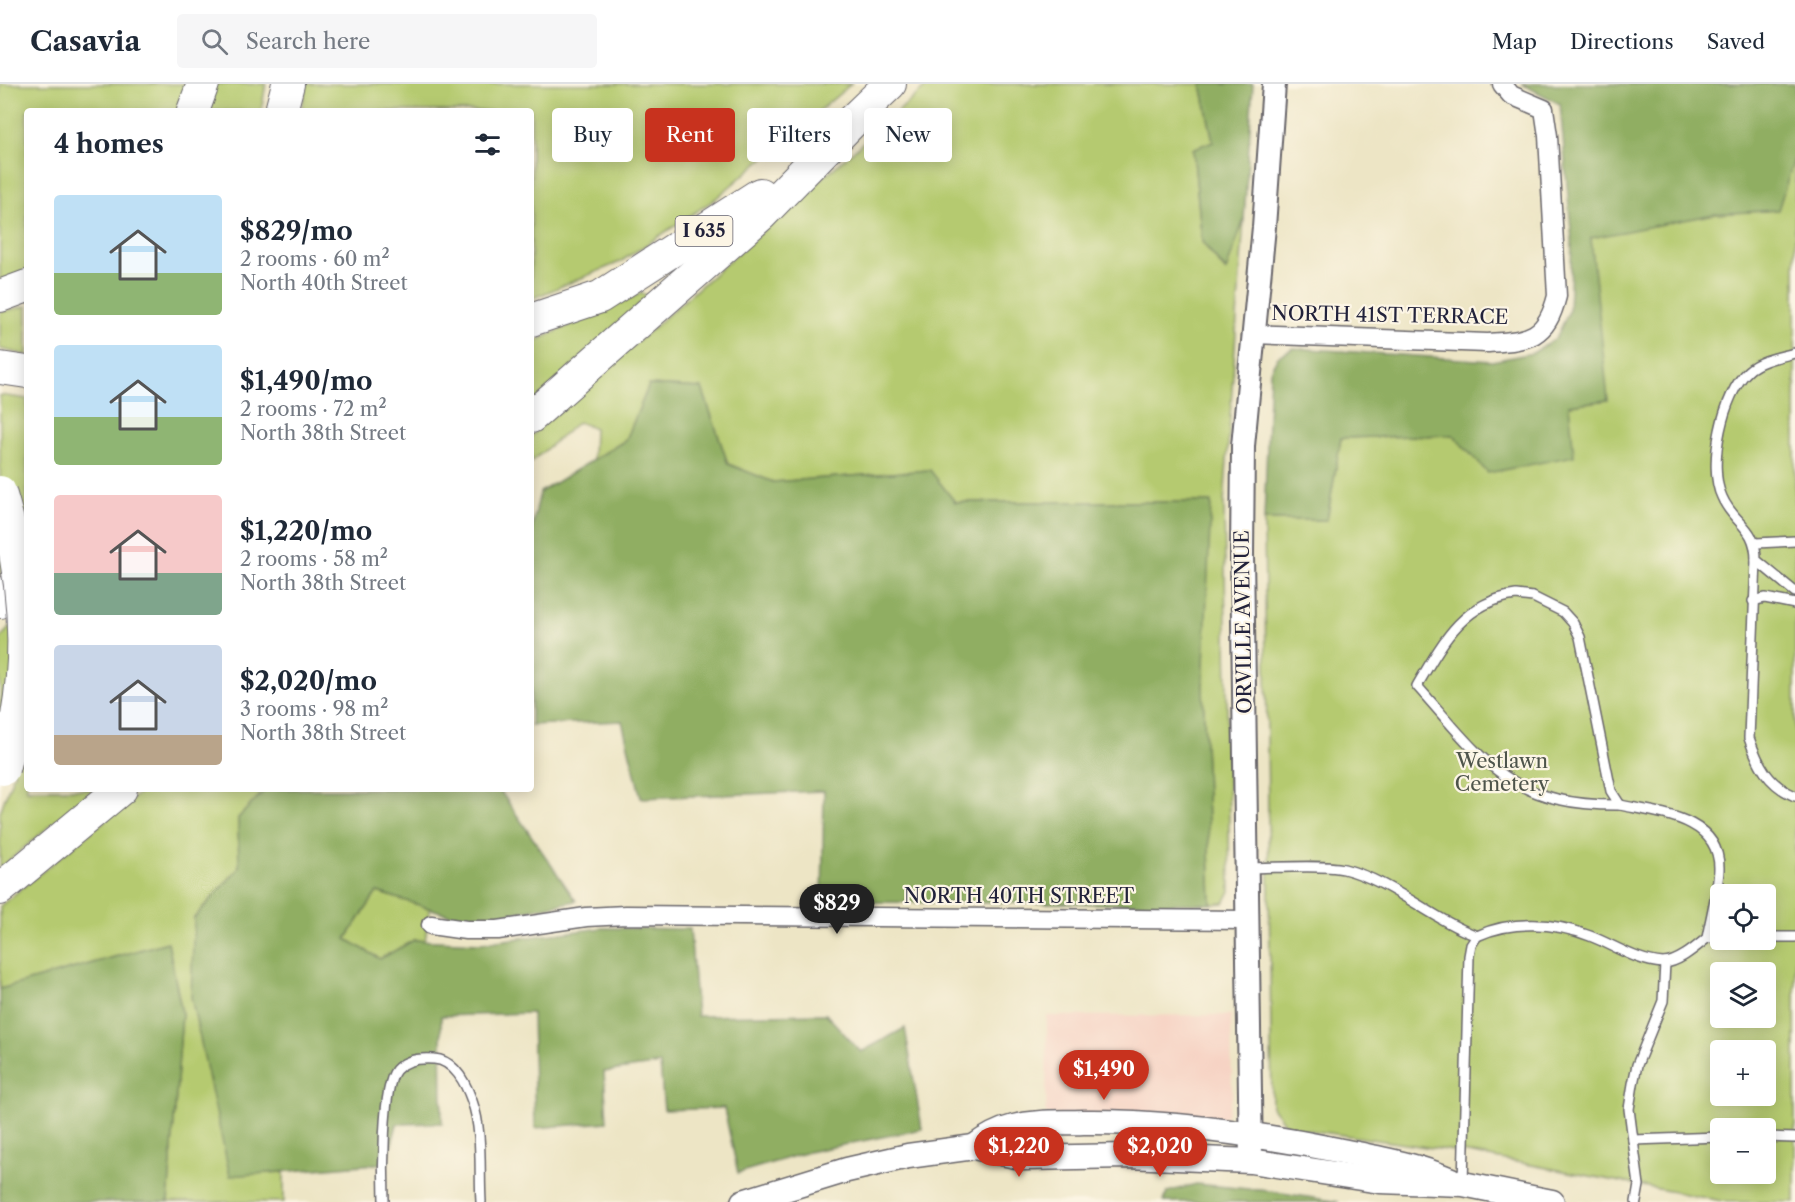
<!DOCTYPE html>
<meta charset="utf-8">
<style>
:root{--surface:#fff;--page:#f6f6f7;--text:#1f2937;--muted:#747a83;--line:#e0e1e3;--accent:#c8321e}
body{margin:0;font-family:"Libre Caslon Text",serif;background:var(--page);color:var(--text);height:100vh;display:flex;flex-direction:column;font-size:22px;white-space:nowrap}
*{box-sizing:border-box;margin:0}
p{font-size:20px;color:var(--muted)}
.icon{flex:none;width:33px;height:33px;fill:none;stroke:currentColor;stroke-width:2;stroke-linecap:round;stroke-linejoin:round}
.map{position:relative;flex:1;overflow:hidden}
.panel{position:absolute;left:24px;top:24px;width:510px;height:684px;display:flex;flex-direction:column;background:var(--surface);border-radius:6px;box-shadow:0 3px 15px #0003}
.panel>*{flex:none}
.banner{position:absolute;left:552px;top:24px;width:570px;height:54px;display:flex;gap:12px}
.fabs{position:absolute;left:1710px;top:800px;display:grid;gap:12px}
.fabs a{display:grid;place-items:center;width:66px;height:66px;border-radius:6px;background:var(--surface);box-shadow:0 3px 15px #0003;font-size:30px}
.price{position:absolute;translate:-50% -51px;padding:0 14px;border-radius:21px;background:var(--accent);color:#fff;font-size:20px;line-height:39px;filter:drop-shadow(0 2px 3px #0008)}
.price::after{content:'';position:absolute;left:50%;top:36px;width:18px;height:14px;margin-left:-9px;background:inherit;clip-path:polygon(0 0,100% 0,50% 100%)}
.price.selected{background:#222;color:#fff}
ul{padding:0;list-style:none}
li{display:flex;align-items:center;gap:18px;height:150px;padding:0 30px}
li span{display:grid;place-items:center;flex:none;width:168px;height:120px;border-radius:6px;color:#555}
li>.icon{margin-inline-start:auto}
span .icon{width:72px;height:72px;fill:#fffc;stroke-width:1}
li b{font-size:26px}
h2{display:flex;justify-content:space-between;align-items:center;height:72px;padding:0 30px;font-size:26px}
.pill{padding:0 21px;border-radius:6px;background:var(--surface);box-shadow:0 3px 15px #0003;font-size:21px;line-height:54px}
.pill.selected{background:var(--accent);color:#fff}
header{display:flex;align-items:center;gap:36px;box-sizing:border-box;height:84px;padding:0 30px;background:var(--surface);border-bottom:2px solid var(--line)}
header strong{font-size:28px}
nav{display:flex;gap:33px;margin-inline-start:auto;font-size:21px}
.search{width:420px;height:54px;background:var(--page);display:flex;align-items:center;gap:15px;box-sizing:border-box;padding:0 21px;border-radius:6px;color:var(--muted);font-size:22px}
.map>svg:first-child{display:block}
.built{fill:#f6d2c3}
.green{fill:#b5ca6f;stroke:#6c7655;stroke-width:1.5;fill-rule:evenodd}
.forest{fill:#90ae62;stroke:#59684e;stroke-width:1.5}
.lines{fill:none;stroke-linecap:round;stroke-linejoin:round}
.service-casing{stroke:#69666b;stroke-width:12}
.minor-casing{stroke:#69666b;stroke-width:21}
.tertiary-casing{stroke:#69666b;stroke-width:26}
.secondary-casing{stroke:#69666b;stroke-width:27}
.motorway-casing{stroke:#69666b;stroke-width:34}
.service{stroke:#fff;stroke-width:9}
.minor{stroke:#fff;stroke-width:18}
.tertiary{stroke:#fff;stroke-width:22}
.secondary{stroke:#fff;stroke-width:24}
.motorway{stroke:#fff;stroke-width:32}
.motorway-bridge-casing{stroke:#69666b;stroke-width:34;stroke-linecap:butt}
.motorway-bridge{stroke:#fff;stroke-width:32}
.labels{text-anchor:middle;stroke-width:4.5;stroke-linejoin:round;paint-order:stroke}
.shield{fill:#fcf5e5;stroke:#63616e;stroke-width:1.5}
.shield-label{font-size:18px;font-weight:bold;fill:#22223b}
.street-label{font-size:20px;fill:#22223b;stroke:#fcf5e5}
.park-label{font-size:20px;fill:#4e544b;stroke:#fcf5e5}
</style>
<header>
<strong>Casavia</strong>
<div class="search"><svg class="icon" aria-label="search" viewBox="0 0 24 24"><circle cx="10" cy="10" r="6"/><path d="M15 15l6 6"/></svg>Search here</div>
<nav><a>Map</a><a>Directions</a><a>Saved</a></nav>
</header>
<div class="map">
<svg width="1795" height="1118" viewBox="0 0 1795 1118">
<rect width="100%" height="100%" fill="#fcf5e5"/>
<filter id="ink" filterUnits="userSpaceOnUse"><feTurbulence type="fractalNoise" baseFrequency=".0167" numOctaves="2"/><feDisplacementMap in="SourceGraphic" scale="12" xChannelSelector="R" yChannelSelector="G"/><feConvolveMatrix kernelMatrix="1 2 1 2 8 2 1 2 1" color-interpolation-filters="sRGB"/></filter>
<filter id="wash" filterUnits="userSpaceOnUse"><feTurbulence type="fractalNoise" baseFrequency=".008" numOctaves="4" result="noise"/><feDisplacementMap in="SourceGraphic" scale="24" xChannelSelector="R" yChannelSelector="G"/><feGaussianBlur stdDeviation="1.35" result="paint"/><feColorMatrix in="noise" values="0 0 0 0 0 0 0 0 0 0 0 0 0 0 0 0 0 1.4 0 .05"/><feComposite in="paint" operator="in"/></filter>
<g filter="url(#wash)">
<rect width="100%" height="100%" fill="#ede5c5"/>
<!-- built -->
<polygon class="built" points="1231,931 1232,1013 1227,1031 1215,1038 1046,1031 1047,932"/>
<!-- green -->
<g class="green">
<polygon points="0,0 190,0 181,27 27,27 27,188 0,204"/>
<polygon points="215,0 266,0 261,27 206,27"/>
<polygon points="307,0 851,0 714,116 620,178 531,215 531,27 301,27"/>
<polygon points="929,0 1201,0 1213,57 1193,65 1202,158 1225,187 1244,135 1224,419 1230,807 1224,819 1211,820 1203,604 1210,418 955,418 929,386 773,398 728,380 702,304 649,301 626,356 593,376 594,344 578,338 531,378 531,352"/>
<path d="M1795,72V1118H1727L1468,1069L1287,1043L1272,1023L1264,436H1327L1341,354L1453,351L1488,389L1569,321L1607,316L1590,153L1715,130L1777,126ZM1720,810H1766V855H1720ZM1720,888H1766V933H1720ZM1720,966H1766V1011H1720ZM1720,1044H1766V1089H1720Z"/>
<polygon points="641,209 648,212 531,320 531,259"/>
<polygon points="27,222 27,271 0,265 0,228"/>
<polygon points="0,311 27,315 27,461 0,491"/>
<polygon points="27,525 27,705 94,705 0,784 0,728 15,687 0,685 0,554"/>
<polygon points="144,705 266,705 238,734 239,784 194,834 230,1091 284,1088 284,1118 168,1118 182,930 168,858 0,905 0,822"/>
<polygon points="377,808 430,824 425,857 414,856 380,875 346,855"/>
</g>
<!-- forest -->
<g class="forest">
<polygon points="1201,0 1253,0 1244,135 1226,187 1202,158 1193,65 1213,57"/>
<polygon points="1522,0 1795,0 1795,73 1778,126 1715,130 1591,154 1608,316 1569,321 1574,372 1488,389 1453,351 1341,354 1327,436 1264,436 1270,287 1278,272 1294,264 1492,277 1533,269 1556,254 1569,227 1572,157 1560,20"/>
<polygon points="649,301 702,304 728,380 773,398 930,386 955,418 1211,418 1203,604 1211,820 822,818 824,707 641,714 622,637 531,641 531,449 540,408 626,356"/>
<polygon points="266,705 499,705 576,817 503,831 457,833 377,808 346,855 380,875 414,856 480,859 602,844 690,845 697,932 826,930 861,968 905,944 922,1045 808,1068 738,1089 724,1024 664,1026 660,980 604,988 607,1038 535,1044 532,929 441,932 442,1039 397,1040 387,1079 230,1092 191,913 194,834 239,784 238,734"/>
<polygon points="168,858 182,930 168,1118 0,1118 0,905"/>
<polygon points="1196,1100 1269,1107 1339,1118 1164,1118 1167,1108"/>
</g>
</g>
<g filter="url(#ink)">
<g class="lines">
<!-- service casing -->
<g class="service-casing">
<g id="service">
<path d="M1795,269C1779,273 1760,276 1748,287C1723,309 1707,382 1722,413C1734,441 1756,441 1756,476L1795,508"/>
<polyline points="1756,459 1795,457"/>
<path d="M1756,476L1749,654C1758,680 1768,701 1795,712"/>
<path d="M1516,511L1533,513L1563,528L1573,539L1580,553L1611,707L1620,721C1509,722 1484,677 1417,602C1442,559 1463,518 1516,511Z"/>
<polyline points="1753,517 1765,514 1795,520"/>
<path d="M1247,784C1273,784 1322,780 1344,785C1392,797 1431,835 1477,852L1471,861L1469,872L1463,1099"/>
<path d="M1477,852C1511,836 1554,838 1590,852C1614,861 1636,877 1663,879C1678,879 1696,863 1707,854C1711,832 1718,808 1719,785C1720,733 1658,729 1620,721"/>
<polyline points="1766,853 1795,853"/>
<polyline points="1707,854 1720,854"/>
<polyline points="1665,879 1663,917 1637,981 1633,1000 1629,1025 1633,1056 1720,1053"/>
<polyline points="1766,1053 1795,1054"/>
<polyline points="1633,1056 1639,1101 1636,1118"/>
<path d="M384,1118C383,1093 382,1003 396,986C406,975 421,974 434,975C454,976 466,1000 472,1017C483,1047 479,1086 481,1118"/>
</g>
</g>
<!-- minor casing -->
<g class="minor-casing">
<g id="minor">
<path d="M1253,250L1487,259C1528,256 1546,256 1557,212L1548,52L1544,25L1511,11L1502,0"/>
<polyline points="431,841 466,846 498,846 586,833 626,831 1247,836"/>
</g>
</g>
<!-- tertiary casing -->
<g class="tertiary-casing">
<polyline id="tertiary" points="1251,1077 1242,471 1243,362 1264,143 1274,0"/>
</g>
<!-- secondary casing -->
<g class="secondary-casing">
<g id="secondary">
<path d="M974,1063C987,1053 998,1047 1014,1043C1036,1037 1061,1039 1083,1038C1169,1037 1253,1049 1337,1066C1376,1074 1414,1080 1451,1096"/>
<polyline points="743,1118 847,1086 908,1072 974,1063 1025,1074 1127,1072 1251,1077 1380,1097 1463,1100 1552,1118"/>
</g>
</g>
<!-- motorway casing -->
<g class="motorway-casing">
<g id="motorway">
<polyline points="193,27 203,0"/>
<polyline points="281,27 288,0"/>
<polyline points="844,44 890,0"/>
<polyline points="0,212 27,202"/>
<polyline points="531,236 600,213 760,110"/>
<polyline points="0,284 27,288"/>
<polyline points="531,333 761,131 860,30"/>
<polyline points="0,518 27,489"/>
<polyline points="0,805 121,705"/>
</g>
</g>
<!-- service -->
<use href="#service" class="service"/>
<!-- minor -->
<use href="#minor" class="minor"/>
<!-- tertiary -->
<use href="#tertiary" class="tertiary"/>
<!-- secondary -->
<use href="#secondary" class="secondary"/>
<!-- motorway -->
<use href="#motorway" class="motorway"/>
<!-- motorway-bridge casing -->
<g class="motorway-bridge-casing">
<path id="motorway-bridge" d="M0,408C22,480 30,557 17,632C14,650 7,668 3,685"/>
</g>
<!-- motorway-bridge -->
<use href="#motorway-bridge" class="motorway-bridge"/>
</g>
</g>
<g class="labels">
<!-- shield labels -->
<rect class="shield" x="675.5" y="132" width="57" height="30" rx="4.5"/>
<g class="shield-label">
<text x="704" y="153">I 635</text>
</g>
<!-- street labels -->
<g class="street-label">
<text transform="translate(1390 231) rotate(1)" y="7">NORTH 41ST TERRACE</text>
<text transform="translate(1243 538) rotate(-91)" y="7">ORVILLE AVENUE</text>
<text x="1019" y="819">NORTH 40TH STREET</text>
</g>
<!-- park labels -->
<g class="park-label">
<text x="1502" y="684">Westlawn<tspan x="1502" dy="23">Cemetery</tspan></text>
</g>
</g>
</svg>
<div class="fabs">
<a><svg class="icon" aria-label="locate" viewBox="0 0 24 24"><circle cx="12" cy="12" r="6"/><path d="M12 2v4M12 18v4M2 12h4M18 12h4"/></svg></a>
<a><svg class="icon" aria-label="layers" viewBox="0 0 24 24"><path d="M12 4l9 5-9 5-9-5zM3 14l9 5 9-5"/></svg></a>
<a>+</a>
<a>−</a>
</div>
<b class="price selected" style="left:837px;top:851px">$829</b>
<b class="price" style="left:1104px;top:1017px">$1,490</b>
<b class="price" style="left:1019px;top:1094px">$1,220</b>
<b class="price" style="left:1160px;top:1094px">$2,020</b>
<div class="banner">
<a class="pill">Buy</a>
<a class="pill selected">Rent</a>
<a class="pill">Filters</a>
<a class="pill">New</a>
</div>
<section class="panel">
<h2>4 homes<svg class="icon" aria-label="filters" viewBox="0 0 24 24"><path d="M4 7h16M4 17h16"/><circle cx="9" cy="7" r="2"/><circle cx="15" cy="17" r="2"/></svg></h2>
<ul>
<li><span style="background:linear-gradient(#bfe0f5 65%,#8fb573 0)"><svg class="icon" aria-label="home" viewBox="0 0 24 24"><path d="M3 11l9-7 9 7M6 9v11h12V9"/></svg></span><div><b>$829/mo</b><p>2 rooms · 60 m²</p><p>North 40th Street</p></div></li>
<li><span style="background:linear-gradient(#bfe0f5 60%,#8fb573 0)"><svg class="icon" aria-label="home" viewBox="0 0 24 24"><path d="M3 11l9-7 9 7M6 9v11h12V9"/></svg></span><div><b>$1,490/mo</b><p>2 rooms · 72 m²</p><p>North 38th Street</p></div></li>
<li><span style="background:linear-gradient(#f6c9c9 65%,#7fa58c 0)"><svg class="icon" aria-label="home" viewBox="0 0 24 24"><path d="M3 11l9-7 9 7M6 9v11h12V9"/></svg></span><div><b>$1,220/mo</b><p>2 rooms · 58 m²</p><p>North 38th Street</p></div></li>
<li><span style="background:linear-gradient(#c9d6e8 75%,#b9a48a 0)"><svg class="icon" aria-label="home" viewBox="0 0 24 24"><path d="M3 11l9-7 9 7M6 9v11h12V9"/></svg></span><div><b>$2,020/mo</b><p>3 rooms · 98 m²</p><p>North 38th Street</p></div></li>
</ul>
</section>
</div>
